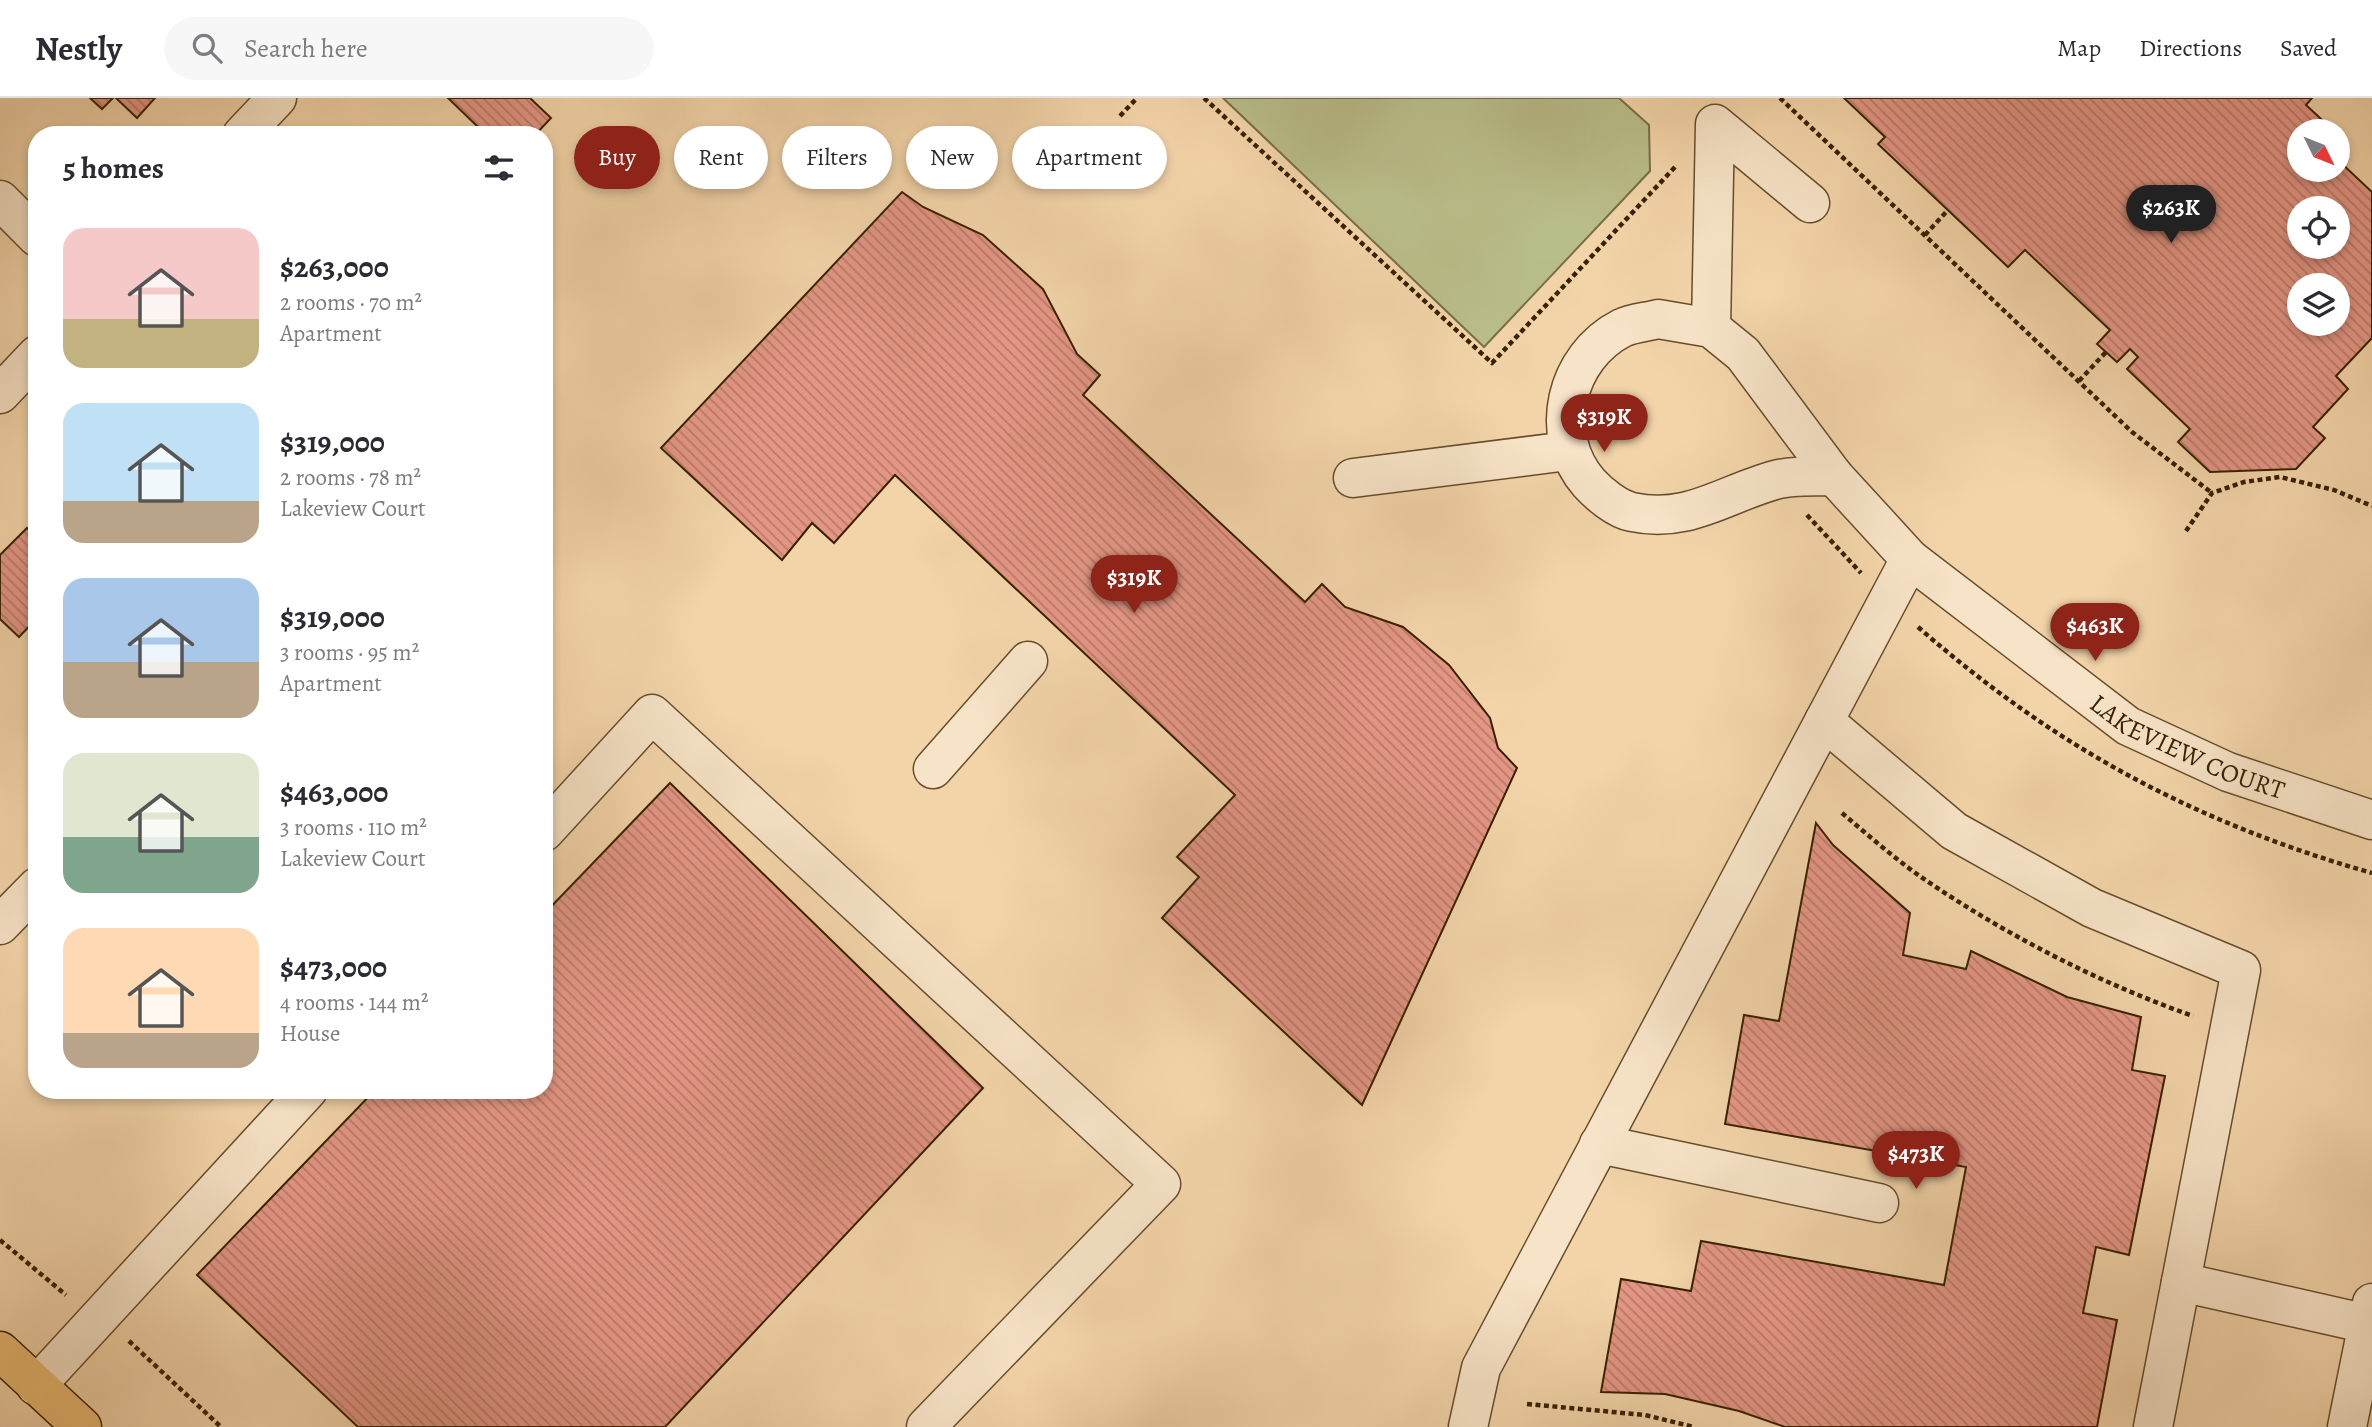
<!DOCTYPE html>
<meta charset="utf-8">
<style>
:root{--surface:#fff;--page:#f7f7f7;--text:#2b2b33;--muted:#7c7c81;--line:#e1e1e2;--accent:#8f2418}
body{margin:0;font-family:Alegreya,serif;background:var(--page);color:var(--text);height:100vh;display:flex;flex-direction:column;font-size:26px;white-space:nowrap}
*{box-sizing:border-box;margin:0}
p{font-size:23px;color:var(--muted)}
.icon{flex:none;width:38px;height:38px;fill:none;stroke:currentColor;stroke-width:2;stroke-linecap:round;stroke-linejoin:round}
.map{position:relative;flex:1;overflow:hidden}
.sheet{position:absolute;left:28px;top:28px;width:525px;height:973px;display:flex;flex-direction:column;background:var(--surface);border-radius:28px;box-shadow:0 4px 10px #0003}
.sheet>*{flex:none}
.top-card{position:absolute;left:574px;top:28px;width:665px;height:63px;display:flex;gap:14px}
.needle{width:46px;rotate:133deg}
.fabs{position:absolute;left:2287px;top:21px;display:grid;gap:14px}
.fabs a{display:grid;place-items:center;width:63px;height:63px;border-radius:50%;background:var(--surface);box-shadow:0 4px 10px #0003;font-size:35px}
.price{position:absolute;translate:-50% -60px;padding:0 16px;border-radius:24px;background:var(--accent);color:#fff;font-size:23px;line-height:46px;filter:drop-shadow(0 2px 4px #0008)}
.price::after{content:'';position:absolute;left:50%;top:42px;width:21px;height:16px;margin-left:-10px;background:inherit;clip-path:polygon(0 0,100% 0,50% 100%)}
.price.selected{background:#222;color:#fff}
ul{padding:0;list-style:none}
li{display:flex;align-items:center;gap:21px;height:175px;padding:0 35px}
li span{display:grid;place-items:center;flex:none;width:196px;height:140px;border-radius:21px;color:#555}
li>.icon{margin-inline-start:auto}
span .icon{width:84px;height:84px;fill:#fffc;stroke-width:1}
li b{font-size:30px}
h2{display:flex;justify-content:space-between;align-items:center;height:84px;padding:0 35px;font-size:30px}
.pill{padding:0 24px;border-radius:32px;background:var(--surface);box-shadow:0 4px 10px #0003;font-size:24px;line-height:63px}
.pill.selected{background:var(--accent);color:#fff}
header{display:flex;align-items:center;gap:42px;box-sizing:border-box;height:98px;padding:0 35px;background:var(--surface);border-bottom:2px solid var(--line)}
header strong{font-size:33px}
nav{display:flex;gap:38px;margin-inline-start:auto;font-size:24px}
.search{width:490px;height:63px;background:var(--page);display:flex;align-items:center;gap:18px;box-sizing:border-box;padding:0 24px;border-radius:38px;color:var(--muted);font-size:26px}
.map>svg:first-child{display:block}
.pitch{fill:#b9bd89;stroke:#786f45;stroke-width:2}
.building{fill:url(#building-back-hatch);stroke:#372101;stroke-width:2;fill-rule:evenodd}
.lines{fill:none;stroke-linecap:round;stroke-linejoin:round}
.minor-casing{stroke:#664e2b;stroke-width:41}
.major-casing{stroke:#372101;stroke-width:41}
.path{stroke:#372101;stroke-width:4.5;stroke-dasharray:5 3.5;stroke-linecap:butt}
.minor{stroke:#f7e3c7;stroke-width:38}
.major{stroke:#eaba74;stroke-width:38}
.labels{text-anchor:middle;stroke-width:7;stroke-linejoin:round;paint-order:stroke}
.street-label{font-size:26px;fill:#372101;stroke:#f7e3c7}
</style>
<header>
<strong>Nestly</strong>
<div class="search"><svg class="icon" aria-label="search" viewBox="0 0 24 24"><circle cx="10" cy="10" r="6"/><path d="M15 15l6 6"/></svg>Search here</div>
<nav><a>Map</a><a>Directions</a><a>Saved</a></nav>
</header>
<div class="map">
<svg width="2372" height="1329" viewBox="0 0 2372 1329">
<defs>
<pattern id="building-back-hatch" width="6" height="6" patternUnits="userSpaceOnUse" patternTransform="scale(1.75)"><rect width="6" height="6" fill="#e49685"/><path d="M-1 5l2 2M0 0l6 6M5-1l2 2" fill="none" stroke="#ba7a6a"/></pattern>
</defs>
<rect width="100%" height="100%" fill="#f3d4a9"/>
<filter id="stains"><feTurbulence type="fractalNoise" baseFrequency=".00286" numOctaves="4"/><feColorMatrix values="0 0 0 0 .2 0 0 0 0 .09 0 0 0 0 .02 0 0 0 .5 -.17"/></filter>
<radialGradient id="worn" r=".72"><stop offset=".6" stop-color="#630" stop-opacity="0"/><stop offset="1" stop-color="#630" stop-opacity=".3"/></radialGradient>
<!-- pitch -->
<polygon class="pitch" points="1223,0 1619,0 1649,27 1650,73 1484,249"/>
<!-- building -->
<g class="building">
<polygon points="90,0 113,0 102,11"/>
<polygon points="116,0 155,0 137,20"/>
<polygon points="448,0 530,0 551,20 535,37 469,37 477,28"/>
<path d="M1844,0H2312L2306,7L2334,33H2300V72H2338V62L2372,94V240L2336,278L2348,291L2313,329L2325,340L2296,371L2210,374L2178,344L2190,331L2127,271L2138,259L2130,251L2117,264L2097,246L2110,232L2025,152L2008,169L1878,46L1885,39ZM2300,110H2338V149H2300ZM2300,187H2338V226H2300Z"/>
<polygon points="902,94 923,109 983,137 1043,191 1077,256 1100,277 1083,297 1305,504 1322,486 1345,509 1403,529 1449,567 1490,620 1498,650 1517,670 1362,1007 1162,820 1199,779 1177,759 1235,697 895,377 834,445 812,425 782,462 661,350"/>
<polygon points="27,430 37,440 37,520 19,539 0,521 0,457"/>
<polygon points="670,685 983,990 665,1329 358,1329 197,1177 375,992 544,992 544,816"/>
<polygon points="1816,725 1833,747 1910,815 1903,857 1966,871 1971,853 2067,899 2141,919 2132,972 2165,978 2129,1157 2096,1149 2083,1215 2117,1222 2097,1329 1785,1329 1739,1313 1665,1296 1601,1294 1621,1181 1691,1193 1701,1143 1944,1187 1966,1069 1725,1026 1744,917 1779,923"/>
</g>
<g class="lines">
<!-- minor casing -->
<g class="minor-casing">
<g id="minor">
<polyline points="242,37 277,0"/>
<polyline points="0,102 37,139"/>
<path d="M1658,221L1711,230L1743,256L1834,378C1815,379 1793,377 1775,382C1724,396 1688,426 1632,414C1617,411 1599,396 1589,385C1547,337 1565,259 1622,230C1632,225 1647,224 1658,221Z"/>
<polyline points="1711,230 1715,26 1810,105"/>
<polyline points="0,296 37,257"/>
<path id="s1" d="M1834,378L1910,461L2128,628L2228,674L2372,722"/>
<polyline points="1353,380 1568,353"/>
<polyline points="1824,623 1954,733 2092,810 2241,872 2153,1329"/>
<polyline points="933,671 1028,563"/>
<polyline points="544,734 652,616 1161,1086 926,1329"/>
<polyline points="0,827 37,789"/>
<polyline points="1599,1046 1879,1105"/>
<polyline points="2181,1184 2368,1226"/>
<polyline points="36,1288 308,992"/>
<polyline points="1468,1329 1481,1270 1910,461"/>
<polyline points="2347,1329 2372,1205"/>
</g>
</g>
<!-- major casing -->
<g class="major-casing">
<polyline id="major" points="0,1253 82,1329"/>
</g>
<!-- path -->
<g class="path">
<polyline points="1204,0 1492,265 1675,69"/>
<polyline points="1780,0 2132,334 2212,395"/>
<polyline points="1120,18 1137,0"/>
<polyline points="1925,137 1948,112"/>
<polyline points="2079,283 2106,254"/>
<polyline points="1807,417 1861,475"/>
<polyline points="2186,433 2212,395 2244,384 2280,379 2334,392 2372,408"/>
<path d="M1918,529C2056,650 2196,725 2372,775"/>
<path d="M1842,715C1868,737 1894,760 1921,779C2004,836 2099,885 2193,918"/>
<polyline points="0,1142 66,1197"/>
<polyline points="129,1243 221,1329"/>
<polyline points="1527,1306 1645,1317 1694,1329"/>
</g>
<!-- minor -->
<use href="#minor" class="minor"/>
<!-- major -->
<use href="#major" class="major"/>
</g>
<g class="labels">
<!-- street labels -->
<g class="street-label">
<text dy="9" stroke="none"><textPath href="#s1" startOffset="450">LAKEVIEW COURT</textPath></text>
</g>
</g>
<rect width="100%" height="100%" filter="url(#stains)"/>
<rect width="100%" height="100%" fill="url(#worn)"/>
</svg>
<div class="fabs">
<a><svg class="needle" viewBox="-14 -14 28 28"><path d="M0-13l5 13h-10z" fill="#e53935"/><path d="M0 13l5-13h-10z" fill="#7c7c81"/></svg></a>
<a><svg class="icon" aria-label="locate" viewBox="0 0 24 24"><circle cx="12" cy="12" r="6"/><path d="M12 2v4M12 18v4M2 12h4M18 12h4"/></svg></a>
<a><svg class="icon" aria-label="layers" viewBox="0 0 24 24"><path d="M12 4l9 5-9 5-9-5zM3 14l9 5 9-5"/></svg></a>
</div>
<b class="price selected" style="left:2171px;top:147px">$263K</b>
<b class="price" style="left:1604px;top:356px">$319K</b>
<b class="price" style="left:1134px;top:517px">$319K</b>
<b class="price" style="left:2095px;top:565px">$463K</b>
<b class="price" style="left:1916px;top:1093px">$473K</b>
<div class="top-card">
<a class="pill selected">Buy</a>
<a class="pill">Rent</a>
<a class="pill">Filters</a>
<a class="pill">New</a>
<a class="pill">Apartment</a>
</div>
<section class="sheet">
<h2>5 homes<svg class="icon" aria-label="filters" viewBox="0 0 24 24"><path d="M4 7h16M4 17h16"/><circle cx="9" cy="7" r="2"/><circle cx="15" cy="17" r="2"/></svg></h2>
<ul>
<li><span style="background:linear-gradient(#f6c9c9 65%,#c2b280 0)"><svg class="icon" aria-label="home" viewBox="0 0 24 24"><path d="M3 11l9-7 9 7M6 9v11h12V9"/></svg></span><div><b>$263,000</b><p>2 rooms · 70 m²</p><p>Apartment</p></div></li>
<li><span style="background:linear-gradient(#bfe0f5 70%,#b9a48a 0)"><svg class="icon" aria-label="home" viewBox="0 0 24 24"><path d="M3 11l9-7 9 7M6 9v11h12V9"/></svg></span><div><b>$319,000</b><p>2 rooms · 78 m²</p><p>Lakeview Court</p></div></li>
<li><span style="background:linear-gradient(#a9c7e8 60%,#b9a48a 0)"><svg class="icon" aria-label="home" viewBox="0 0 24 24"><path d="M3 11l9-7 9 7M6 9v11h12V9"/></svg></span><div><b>$319,000</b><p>3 rooms · 95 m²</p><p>Apartment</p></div></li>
<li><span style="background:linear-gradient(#dfe7d0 60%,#7fa58c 0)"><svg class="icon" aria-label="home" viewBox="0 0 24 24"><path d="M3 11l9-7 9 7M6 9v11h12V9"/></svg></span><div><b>$463,000</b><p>3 rooms · 110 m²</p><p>Lakeview Court</p></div></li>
<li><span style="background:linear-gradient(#ffd9b3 75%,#b9a48a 0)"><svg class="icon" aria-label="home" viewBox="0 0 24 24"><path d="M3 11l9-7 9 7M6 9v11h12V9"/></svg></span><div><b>$473,000</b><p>4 rooms · 144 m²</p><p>House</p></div></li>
</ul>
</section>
</div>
